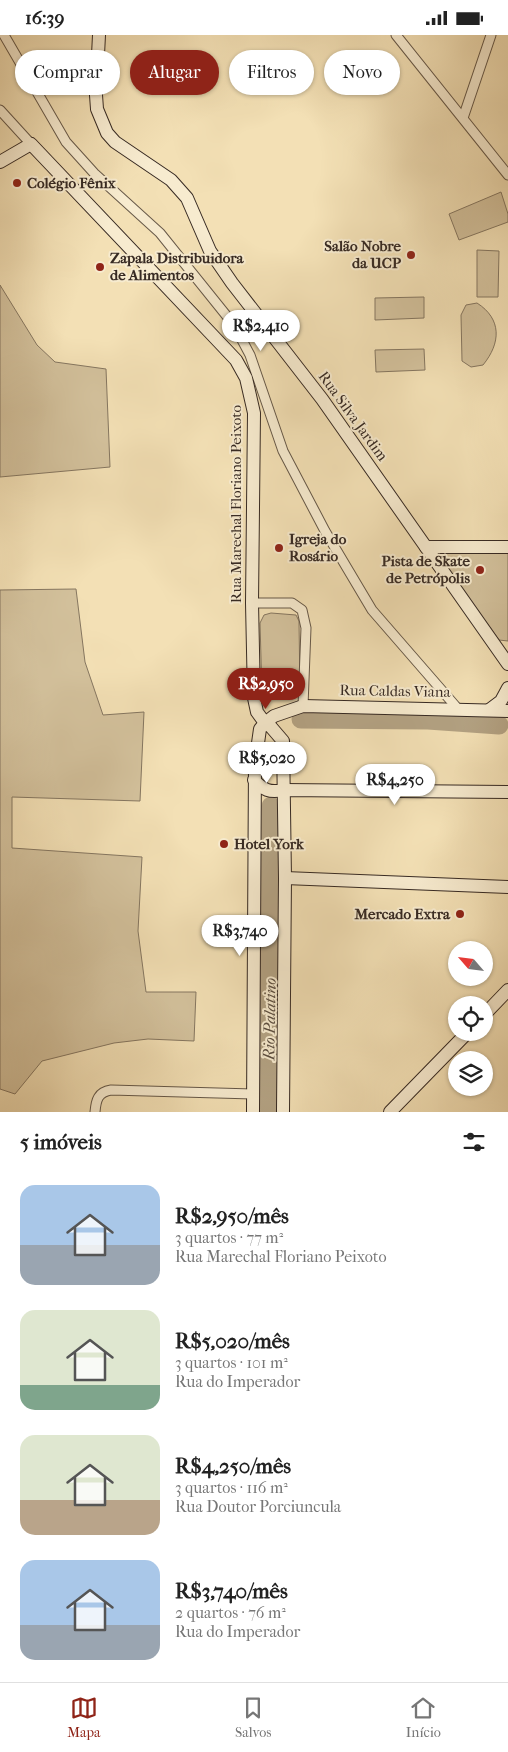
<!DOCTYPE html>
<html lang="pt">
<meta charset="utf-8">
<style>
:root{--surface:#fff;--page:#f6f6f6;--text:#222;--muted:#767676;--line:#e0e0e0;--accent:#8f2418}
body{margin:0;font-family:"IM FELL French Canon",serif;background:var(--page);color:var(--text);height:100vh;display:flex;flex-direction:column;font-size:19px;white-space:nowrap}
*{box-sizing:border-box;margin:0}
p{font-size:16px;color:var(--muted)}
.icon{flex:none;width:28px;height:28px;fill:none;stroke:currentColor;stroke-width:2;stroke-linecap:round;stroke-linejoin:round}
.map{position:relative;height:1077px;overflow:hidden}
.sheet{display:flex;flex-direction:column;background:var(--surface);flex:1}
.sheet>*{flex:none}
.top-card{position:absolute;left:15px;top:15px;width:479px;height:45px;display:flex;gap:10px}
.needle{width:32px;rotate:298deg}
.buttons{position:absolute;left:448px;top:906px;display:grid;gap:10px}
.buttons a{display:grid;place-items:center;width:45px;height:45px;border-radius:50%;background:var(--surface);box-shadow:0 1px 4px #0004;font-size:25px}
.price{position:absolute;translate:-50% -42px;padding:0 11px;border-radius:18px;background:#fff;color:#222;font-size:16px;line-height:32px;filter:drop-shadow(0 1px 2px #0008)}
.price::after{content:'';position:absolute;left:50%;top:30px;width:15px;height:11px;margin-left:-8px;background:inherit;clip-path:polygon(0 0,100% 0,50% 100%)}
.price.selected{background:var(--accent);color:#fff}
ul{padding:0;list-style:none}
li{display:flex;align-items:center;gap:15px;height:125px;padding:0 20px}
li span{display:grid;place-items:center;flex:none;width:140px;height:100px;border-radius:15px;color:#555}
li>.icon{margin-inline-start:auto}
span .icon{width:60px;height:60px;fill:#fffc;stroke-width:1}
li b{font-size:21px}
h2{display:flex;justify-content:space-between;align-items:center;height:60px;padding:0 20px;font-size:21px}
.tag{padding:0 18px;border-radius:22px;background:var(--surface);box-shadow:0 1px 4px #0004;font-size:18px;line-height:45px}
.tag.selected{background:var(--accent);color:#fff}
.status{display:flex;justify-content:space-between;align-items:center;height:35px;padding:0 25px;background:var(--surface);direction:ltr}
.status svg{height:14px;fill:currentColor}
.tab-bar{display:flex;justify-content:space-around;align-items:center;height:70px;border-top:1px solid var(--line);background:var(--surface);font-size:14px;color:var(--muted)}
.tab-bar a{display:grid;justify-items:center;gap:2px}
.tab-bar .selected{color:var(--accent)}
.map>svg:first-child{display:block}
.green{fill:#d3c19c;stroke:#857660}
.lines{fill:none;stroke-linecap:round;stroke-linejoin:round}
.river{stroke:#b3a283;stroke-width:19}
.street-casing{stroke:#665848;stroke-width:11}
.secondary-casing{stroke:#372a23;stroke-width:14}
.street{stroke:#f7ebcf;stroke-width:9}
.secondary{stroke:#f7ebcf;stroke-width:12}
.poi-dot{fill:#8f2418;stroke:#f7ebcf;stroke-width:2}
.labels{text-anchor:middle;stroke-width:4;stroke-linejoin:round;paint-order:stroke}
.poi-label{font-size:15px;font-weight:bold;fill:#372a23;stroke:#f7ebcf;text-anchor:start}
.street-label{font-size:15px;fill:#372a23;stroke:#f7ebcf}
.water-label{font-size:16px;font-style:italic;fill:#5c4e40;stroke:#f7ebcf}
</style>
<div class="status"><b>16:39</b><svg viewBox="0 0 49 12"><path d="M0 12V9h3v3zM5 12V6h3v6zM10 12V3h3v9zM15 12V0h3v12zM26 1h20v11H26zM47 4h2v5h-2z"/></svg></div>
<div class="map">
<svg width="508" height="1077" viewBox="0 0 508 1077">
<rect width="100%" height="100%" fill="#f3e0b5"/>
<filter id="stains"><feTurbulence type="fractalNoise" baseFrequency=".004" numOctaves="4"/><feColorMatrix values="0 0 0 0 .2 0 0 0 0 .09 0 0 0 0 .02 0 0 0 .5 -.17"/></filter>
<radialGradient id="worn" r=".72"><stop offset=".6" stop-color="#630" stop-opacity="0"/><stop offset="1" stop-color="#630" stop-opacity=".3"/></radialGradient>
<!-- green -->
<g class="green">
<polygon points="501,157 508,179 508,187 459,205 449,179"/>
<polygon points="477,215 499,216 498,262 477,262"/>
<polygon points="0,250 37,310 55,327 106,334 110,432 0,442"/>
<polygon points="424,262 424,283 375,285 375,263"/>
<path d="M477,268C502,284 501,308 483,330L471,332L462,326L461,280L466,270Z"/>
<polygon points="424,314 425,335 376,337 375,315"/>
<polygon points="434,515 508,517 508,606 499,605"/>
<polygon points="76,554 85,627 103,680 144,677 140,766 12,762 12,813 142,822 138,896 146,957 196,957 194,1006 148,1004 114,1008 42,1026 15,1059 0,1054 0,555"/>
<polygon points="271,578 296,580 299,586 300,658 294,662 269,664 262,658 260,588 264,580"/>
</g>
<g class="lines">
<!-- river -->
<g class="river">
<polyline points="301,684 428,685 499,690"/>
<polyline points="268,1077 271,771"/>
</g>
<!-- street casing -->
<g class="street-casing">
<g id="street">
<polyline points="4,0 66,107 94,138 160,198 234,290 250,320 283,416 325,496 372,575 458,674"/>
<polyline points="396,0 508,140"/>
<polyline points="0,75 31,109"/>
<polyline points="463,83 491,0"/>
<polyline points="252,568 292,568 302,575 306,593 303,671"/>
<path d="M95,1077C96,1065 98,1057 111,1055L253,1059"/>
</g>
</g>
<!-- secondary casing -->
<g class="secondary-casing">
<g id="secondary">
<polyline points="99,0 96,60 97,74 107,98 115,107 171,145 187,163 210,216 232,248 322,364 508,629"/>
<polyline points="0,127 31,109 218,306 236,325 246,343 254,378 252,568 254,663 257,677 265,688 274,681 303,671 508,676"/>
<polyline points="426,512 508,512"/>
<polyline points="489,675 501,666 508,653"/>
<path d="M254,745C263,755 270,758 283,755L508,757"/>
<polyline points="285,843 508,852"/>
<polyline points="484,980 508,955"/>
<polyline points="253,1077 255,729 260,694 265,688 271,692 283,706 285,843 283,1077"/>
<polyline points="390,1077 467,998"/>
</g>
</g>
<!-- street -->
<use href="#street" class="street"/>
<!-- secondary -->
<use href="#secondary" class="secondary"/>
</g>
<!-- markers -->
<g class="poi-dot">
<circle cx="17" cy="148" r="5"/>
<circle cx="411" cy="220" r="5"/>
<circle cx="100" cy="232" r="5"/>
<circle cx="279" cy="513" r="5"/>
<circle cx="480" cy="535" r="5"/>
<circle cx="224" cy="809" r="5"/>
<circle cx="460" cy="879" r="5"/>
</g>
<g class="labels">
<!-- poi labels -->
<g class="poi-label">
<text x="27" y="153">Colégio Fênix</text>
<text x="401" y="216" text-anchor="end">Salão Nobre<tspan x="401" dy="17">da UCP</tspan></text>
<text x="110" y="228">Zapala Distribuidora<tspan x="110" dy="17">de Alimentos</tspan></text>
<text x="289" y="509">Igreja do<tspan x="289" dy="17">Rosário</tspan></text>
<text x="470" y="531" text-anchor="end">Pista de Skate<tspan x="470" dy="17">de Petrópolis</tspan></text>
<text x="234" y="814">Hotel York</text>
<text x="450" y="884" text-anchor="end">Mercado Extra</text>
</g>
<!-- street labels -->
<g class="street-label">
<text transform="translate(353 381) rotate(54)" y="5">Rua Silva Jardim</text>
<text transform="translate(236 469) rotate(-90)" y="5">Rua Marechal Floriano Peixoto</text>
<text transform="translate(395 656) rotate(1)" y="5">Rua Caldas Viana</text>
</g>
<!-- water labels -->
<g class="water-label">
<text transform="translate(269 984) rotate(-89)" y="6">Rio Palatino</text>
</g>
</g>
<rect width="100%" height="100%" filter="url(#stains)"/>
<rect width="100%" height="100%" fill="url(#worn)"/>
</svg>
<div class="buttons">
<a><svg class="needle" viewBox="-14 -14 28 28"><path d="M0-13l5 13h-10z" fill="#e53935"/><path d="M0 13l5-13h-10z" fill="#767676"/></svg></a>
<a><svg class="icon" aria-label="locate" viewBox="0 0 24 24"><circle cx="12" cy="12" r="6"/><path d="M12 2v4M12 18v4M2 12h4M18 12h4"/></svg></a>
<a><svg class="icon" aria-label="layers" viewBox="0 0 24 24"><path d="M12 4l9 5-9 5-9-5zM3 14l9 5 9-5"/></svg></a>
</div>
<b class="price" style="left:261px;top:317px">R$2,410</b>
<b class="price selected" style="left:266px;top:675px">R$2,950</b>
<b class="price" style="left:267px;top:749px">R$5,020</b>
<b class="price" style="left:395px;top:771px">R$4,250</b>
<b class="price" style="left:240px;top:922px">R$3,740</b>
<div class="top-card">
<a class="tag">Comprar</a>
<a class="tag selected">Alugar</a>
<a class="tag">Filtros</a>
<a class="tag">Novo</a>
</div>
</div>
<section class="sheet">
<h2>5 imóveis<svg class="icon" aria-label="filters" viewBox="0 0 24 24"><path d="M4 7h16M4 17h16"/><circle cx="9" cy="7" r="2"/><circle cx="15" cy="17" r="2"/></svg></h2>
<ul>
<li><span style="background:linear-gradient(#a9c7e8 60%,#9aa5b1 0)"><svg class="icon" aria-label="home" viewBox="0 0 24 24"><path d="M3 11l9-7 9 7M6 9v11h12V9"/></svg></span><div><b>R$2,950/mês</b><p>3 quartos · 77 m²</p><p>Rua Marechal Floriano Peixoto</p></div></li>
<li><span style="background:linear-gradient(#dfe7d0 75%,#7fa58c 0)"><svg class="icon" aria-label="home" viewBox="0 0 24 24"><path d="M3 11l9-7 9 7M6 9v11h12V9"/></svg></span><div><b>R$5,020/mês</b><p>3 quartos · 101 m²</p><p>Rua do Imperador</p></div></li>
<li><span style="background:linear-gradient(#dfe7d0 65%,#b9a48a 0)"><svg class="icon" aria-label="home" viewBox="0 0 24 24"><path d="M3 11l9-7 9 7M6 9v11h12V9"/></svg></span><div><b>R$4,250/mês</b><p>3 quartos · 116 m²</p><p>Rua Doutor Porciuncula</p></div></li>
<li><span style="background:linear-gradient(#a9c7e8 65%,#9aa5b1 0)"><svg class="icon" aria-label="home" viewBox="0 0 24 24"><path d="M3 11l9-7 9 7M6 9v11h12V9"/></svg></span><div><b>R$3,740/mês</b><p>2 quartos · 76 m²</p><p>Rua do Imperador</p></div></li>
</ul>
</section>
<nav class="tab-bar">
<a class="selected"><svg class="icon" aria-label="map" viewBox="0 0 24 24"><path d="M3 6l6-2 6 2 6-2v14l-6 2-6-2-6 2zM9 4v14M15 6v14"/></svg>Mapa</a>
<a><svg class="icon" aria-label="saved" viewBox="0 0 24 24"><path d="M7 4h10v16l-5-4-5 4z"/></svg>Salvos</a>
<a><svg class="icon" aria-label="home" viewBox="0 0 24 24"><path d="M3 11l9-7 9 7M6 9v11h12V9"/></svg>Início</a>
</nav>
